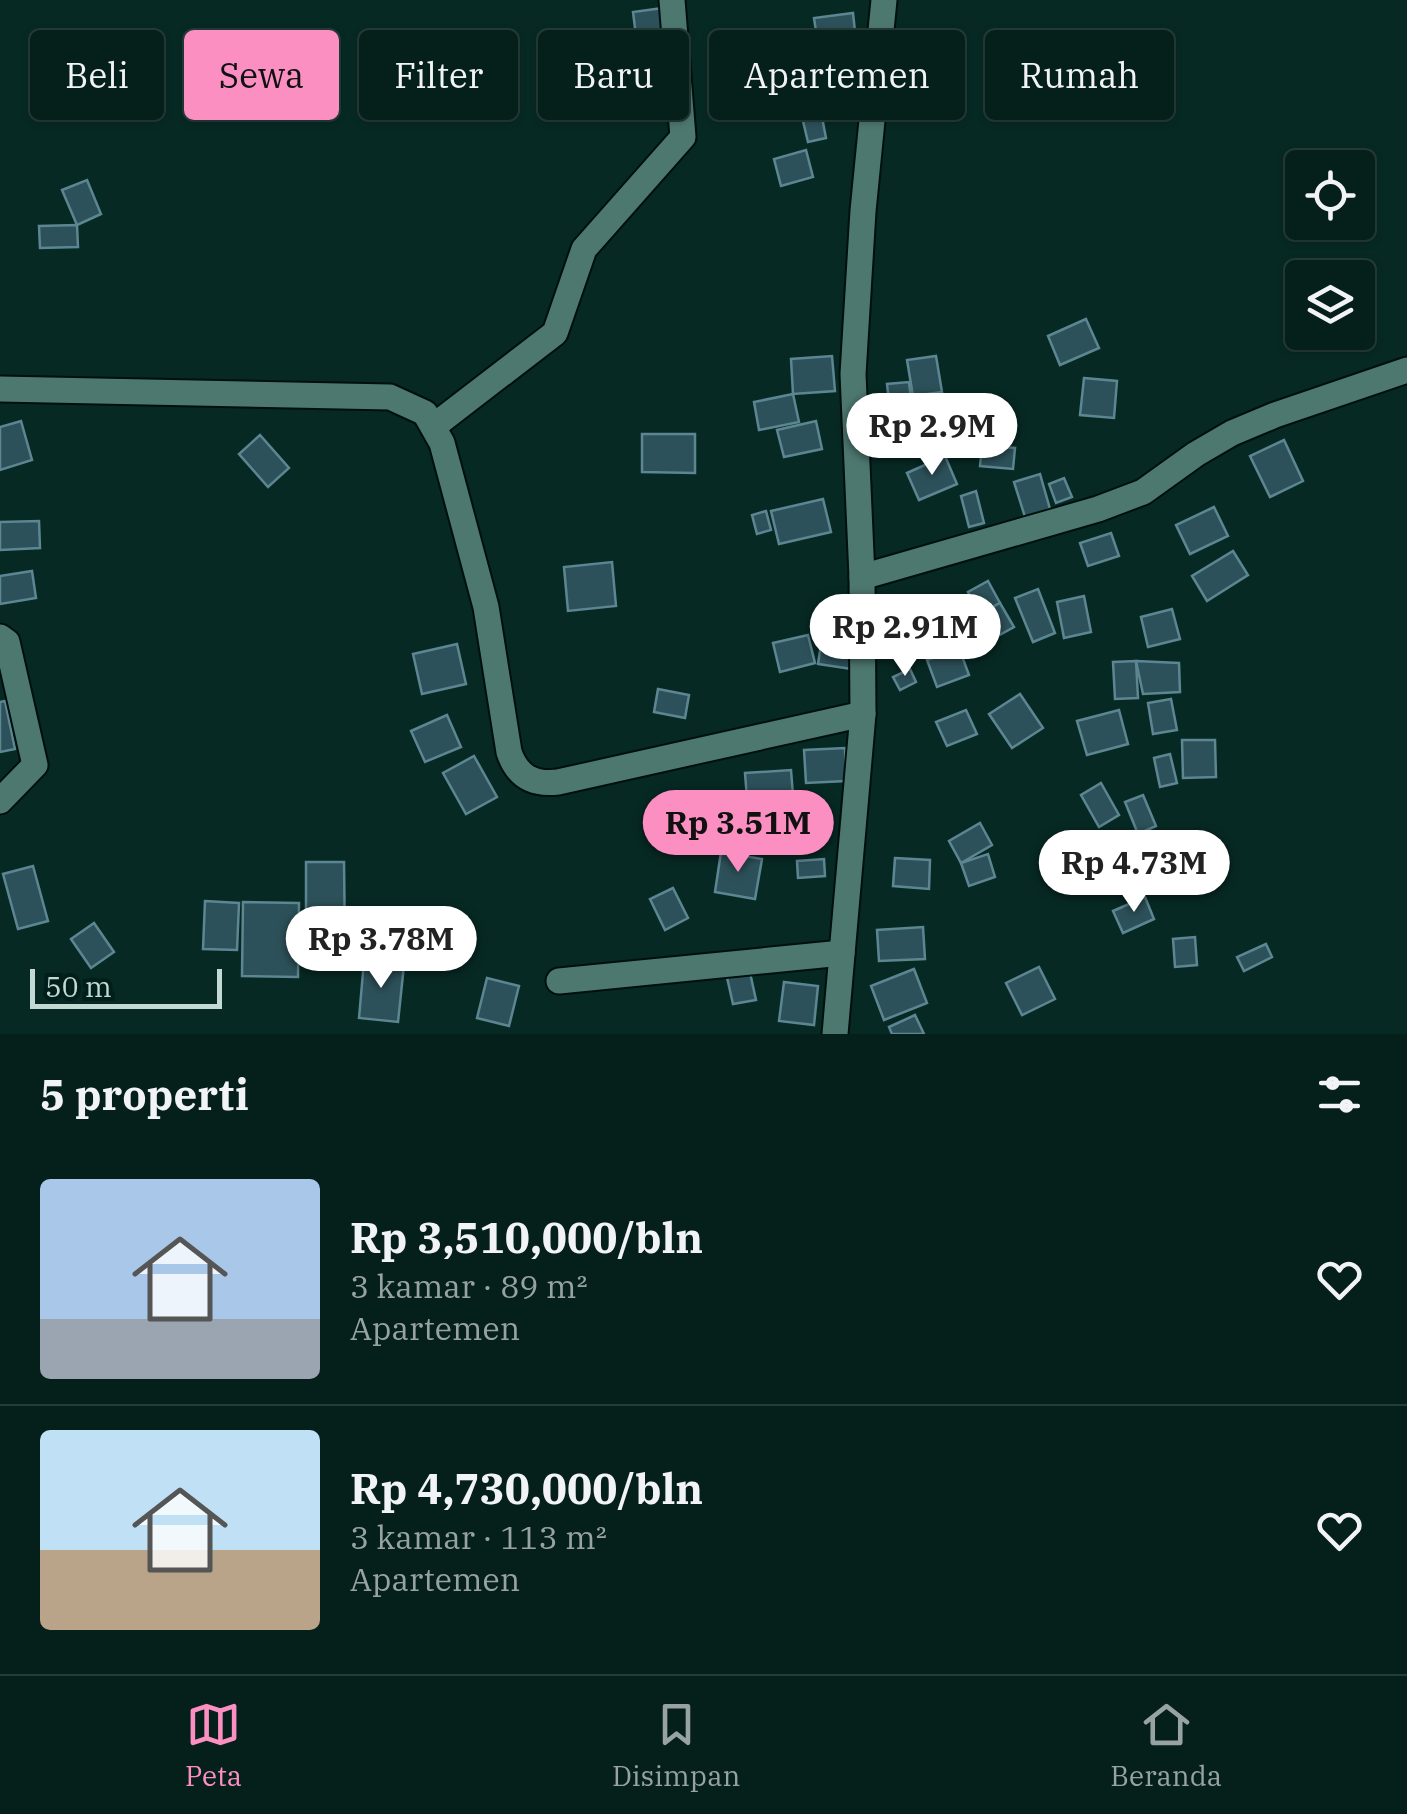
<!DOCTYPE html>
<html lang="id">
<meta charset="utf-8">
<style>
:root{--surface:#051f1b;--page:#0e2724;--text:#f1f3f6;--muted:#97a2a3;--line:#263d3a;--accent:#fc8fc2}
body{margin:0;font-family:"IBM Plex Serif",serif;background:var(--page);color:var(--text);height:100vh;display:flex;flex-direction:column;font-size:38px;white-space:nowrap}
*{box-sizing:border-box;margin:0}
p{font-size:32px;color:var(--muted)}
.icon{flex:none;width:55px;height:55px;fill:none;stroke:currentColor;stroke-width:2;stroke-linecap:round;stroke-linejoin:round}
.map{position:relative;height:1034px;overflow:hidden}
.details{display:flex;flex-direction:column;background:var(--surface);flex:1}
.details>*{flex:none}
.guide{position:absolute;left:30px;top:30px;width:1348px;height:90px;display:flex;gap:20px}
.buttons{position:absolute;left:1285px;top:150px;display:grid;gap:20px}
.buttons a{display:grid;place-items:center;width:90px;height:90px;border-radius:10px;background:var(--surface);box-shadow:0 2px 8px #0004,0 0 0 2px var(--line);font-size:50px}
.scale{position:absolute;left:30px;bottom:25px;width:192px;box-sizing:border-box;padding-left:10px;border:5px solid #c3d9d4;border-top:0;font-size:28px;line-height:35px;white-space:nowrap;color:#c3d9d4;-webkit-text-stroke:8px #001f1b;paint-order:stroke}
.price{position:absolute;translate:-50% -85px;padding:0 22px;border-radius:35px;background:#fff;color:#222;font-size:32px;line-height:65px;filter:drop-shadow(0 2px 5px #0008)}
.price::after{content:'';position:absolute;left:50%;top:60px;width:30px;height:22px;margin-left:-15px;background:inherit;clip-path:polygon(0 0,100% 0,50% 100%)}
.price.current{background:var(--accent);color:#111}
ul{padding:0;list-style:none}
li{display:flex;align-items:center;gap:30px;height:250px;padding:0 40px}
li+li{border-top:2px solid var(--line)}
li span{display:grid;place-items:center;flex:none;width:280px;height:200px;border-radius:10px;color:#555}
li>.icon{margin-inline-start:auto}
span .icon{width:120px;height:120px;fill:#fffc;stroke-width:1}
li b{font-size:42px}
h2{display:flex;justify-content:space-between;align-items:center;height:120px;padding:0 40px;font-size:42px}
.tag{padding:0 35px;border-radius:10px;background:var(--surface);box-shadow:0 2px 8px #0004,0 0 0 2px var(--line);font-size:35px;line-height:90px}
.tag.current{background:var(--accent);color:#111}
.tabs{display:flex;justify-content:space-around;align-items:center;height:140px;border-top:2px solid var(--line);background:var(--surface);font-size:28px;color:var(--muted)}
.tabs a{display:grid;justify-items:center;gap:5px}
.tabs .current{color:var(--accent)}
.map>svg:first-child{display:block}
.building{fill:#2d515a;stroke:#5c8691;stroke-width:2.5}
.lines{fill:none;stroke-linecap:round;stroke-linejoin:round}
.street-casing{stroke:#00100d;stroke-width:29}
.street{stroke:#4d7870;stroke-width:25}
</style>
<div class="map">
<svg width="1407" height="1034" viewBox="0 0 1407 1034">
<rect width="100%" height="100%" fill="#072924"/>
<!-- building -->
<g class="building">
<polygon points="663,8 667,40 637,44 633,12"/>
<polygon points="853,13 856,41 818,45 814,18"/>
<polygon points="811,46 814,68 785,73 782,51"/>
<polygon points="673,90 675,112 639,114 638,92"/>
<polygon points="821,112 826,138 808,142 802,117"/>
<polygon points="806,150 813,177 781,186 774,159"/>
<polygon points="87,180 101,214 77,225 62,190"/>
<polygon points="77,225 78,247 40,248 39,226"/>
<polygon points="1086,319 1099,348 1060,365 1048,336"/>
<polygon points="832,356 835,391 793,394 791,359"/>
<polygon points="936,356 942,392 913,396 907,360"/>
<polygon points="1084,378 1117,381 1114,418 1080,415"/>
<polygon points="909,382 912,408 890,411 887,384"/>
<polygon points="793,394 799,422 759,430 754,402"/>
<polygon points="1000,399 1002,427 979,428 978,400"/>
<polygon points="964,409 970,445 950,448 944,412"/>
<polygon points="21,421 32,460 0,470 0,427"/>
<polygon points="816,421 822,449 784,457 777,430"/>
<polygon points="642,434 695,434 695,473 642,472"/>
<polygon points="260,435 289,468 268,487 239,454"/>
<polygon points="1284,440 1303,481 1270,497 1250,456"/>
<polygon points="982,445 1015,448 1013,469 980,466"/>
<polygon points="945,456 957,484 919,500 907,473"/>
<polygon points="1040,474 1050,509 1025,517 1014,482"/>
<polygon points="1064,478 1072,497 1056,503 1049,484"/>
<polygon points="976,491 984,523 969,527 961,496"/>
<polygon points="823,499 831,532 779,544 771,511"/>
<polygon points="1214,507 1228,536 1190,554 1176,525"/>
<polygon points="766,511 771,530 757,534 752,515"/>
<polygon points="39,521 40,548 0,550 0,522"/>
<polygon points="1111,533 1119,556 1088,566 1080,543"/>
<polygon points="1233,551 1248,575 1207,601 1192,576"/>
<polygon points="612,562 616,606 568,611 564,567"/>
<polygon points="32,571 36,598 0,604 0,576"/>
<polygon points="988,581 1000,603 980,614 968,592"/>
<polygon points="1038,589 1055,633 1033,642 1015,598"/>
<polygon points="1084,596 1091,632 1064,638 1057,602"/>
<polygon points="1000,603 1014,627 994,638 980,614"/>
<polygon points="1172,609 1180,639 1148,647 1141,617"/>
<polygon points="823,631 856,636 852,669 818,664"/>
<polygon points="808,635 815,663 780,672 773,643"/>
<polygon points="457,644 466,684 422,694 413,654"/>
<polygon points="959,648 969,675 937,687 927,660"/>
<polygon points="1136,661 1179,663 1180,692 1143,694"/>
<polygon points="1136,661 1138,698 1115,699 1113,662"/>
<polygon points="910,669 916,682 900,690 893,677"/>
<polygon points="658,689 689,695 685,718 654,712"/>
<polygon points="1020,694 1043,728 1012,748 989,714"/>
<polygon points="1171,699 1177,730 1153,734 1148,703"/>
<polygon points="5,701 15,749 0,752 0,702"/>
<polygon points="966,710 977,734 947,746 936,722"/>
<polygon points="1119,710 1128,744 1087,755 1077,721"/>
<polygon points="447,715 461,747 425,762 411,731"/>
<polygon points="1182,740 1215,740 1216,777 1183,778"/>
<polygon points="845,748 846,781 806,783 804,750"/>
<polygon points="1170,754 1177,783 1160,787 1154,758"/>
<polygon points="474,756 497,797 466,814 443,773"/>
<polygon points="791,770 794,808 748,812 745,773"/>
<polygon points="1101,783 1119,815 1099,827 1081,795"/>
<polygon points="1143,795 1156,826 1138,834 1125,802"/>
<polygon points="980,823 992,845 961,863 949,841"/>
<polygon points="750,825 777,828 774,850 748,847"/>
<polygon points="721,852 762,859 755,899 715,892"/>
<polygon points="988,854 995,877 969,886 961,863"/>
<polygon points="895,858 930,860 929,889 893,886"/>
<polygon points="824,859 825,876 798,878 797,861"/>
<polygon points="306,862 344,862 345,943 306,943"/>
<polygon points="33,866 48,921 18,929 3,874"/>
<polygon points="673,888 688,918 665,930 650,899"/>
<polygon points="1145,897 1154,919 1123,933 1113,911"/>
<polygon points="205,901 239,903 237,950 203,949"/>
<polygon points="243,902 299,903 298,977 242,976"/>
<polygon points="94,923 114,952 91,968 71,939"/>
<polygon points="923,927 925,959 879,961 877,930"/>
<polygon points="1195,937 1197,965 1175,967 1173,939"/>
<polygon points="1266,944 1272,957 1244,971 1237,957"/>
<polygon points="364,961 404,965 398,1022 359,1018"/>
<polygon points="1039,967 1055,999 1022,1015 1006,983"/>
<polygon points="749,968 756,1000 733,1004 726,973"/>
<polygon points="914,969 927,1003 884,1020 871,986"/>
<polygon points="487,978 519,986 509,1026 477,1018"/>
<polygon points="784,982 818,986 814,1025 779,1021"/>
<polygon points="915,1015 924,1034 892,1034 889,1027"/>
</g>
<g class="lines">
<!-- street casing -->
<g class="street-casing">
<g id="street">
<path d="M0,389L390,397L425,413L442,443L486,607L509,752C517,776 533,785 558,782L863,714"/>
<polyline points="434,426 555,333 584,249 683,137 672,0"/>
<polyline points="862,577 1098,509 1143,492 1196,454 1232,433 1275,415 1407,370"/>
<polyline points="0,637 7,642 35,765 0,801"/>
<polyline points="559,981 842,953"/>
<polyline points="835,1034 863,714 862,577 853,374 863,211 884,0"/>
</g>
</g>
<!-- street -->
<use href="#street" class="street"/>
</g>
</svg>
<div class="buttons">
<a><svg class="icon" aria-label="locate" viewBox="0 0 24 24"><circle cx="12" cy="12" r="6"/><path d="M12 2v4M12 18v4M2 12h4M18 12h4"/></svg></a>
<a><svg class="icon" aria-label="layers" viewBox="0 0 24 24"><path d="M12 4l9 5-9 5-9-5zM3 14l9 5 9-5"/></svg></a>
</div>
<div class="scale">50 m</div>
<b class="price" style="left:932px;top:478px">Rp 2.9M</b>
<b class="price" style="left:905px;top:679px">Rp 2.91M</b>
<b class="price current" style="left:738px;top:875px">Rp 3.51M</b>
<b class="price" style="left:1134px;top:915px">Rp 4.73M</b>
<b class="price" style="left:381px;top:991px">Rp 3.78M</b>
<div class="guide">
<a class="tag">Beli</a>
<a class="tag current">Sewa</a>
<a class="tag">Filter</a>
<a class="tag">Baru</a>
<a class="tag">Apartemen</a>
<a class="tag">Rumah</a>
</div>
</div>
<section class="details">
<h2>5 properti<svg class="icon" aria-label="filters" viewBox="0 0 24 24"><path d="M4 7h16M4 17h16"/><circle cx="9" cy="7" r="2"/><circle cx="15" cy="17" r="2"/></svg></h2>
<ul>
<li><span style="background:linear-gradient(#a9c7e8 70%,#9aa5b1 0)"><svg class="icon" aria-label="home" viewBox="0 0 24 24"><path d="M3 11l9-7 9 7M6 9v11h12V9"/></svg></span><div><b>Rp 3,510,000/bln</b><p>3 kamar · 89 m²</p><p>Apartemen</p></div><svg class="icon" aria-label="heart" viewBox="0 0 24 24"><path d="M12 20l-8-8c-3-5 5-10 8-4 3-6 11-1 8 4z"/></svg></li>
<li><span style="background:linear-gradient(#bfe0f5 60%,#b9a48a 0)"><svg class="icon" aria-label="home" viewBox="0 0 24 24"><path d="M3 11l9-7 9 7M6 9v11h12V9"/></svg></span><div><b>Rp 4,730,000/bln</b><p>3 kamar · 113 m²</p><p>Apartemen</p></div><svg class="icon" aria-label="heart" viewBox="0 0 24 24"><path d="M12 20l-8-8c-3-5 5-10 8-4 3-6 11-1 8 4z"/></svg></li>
</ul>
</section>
<nav class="tabs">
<a class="current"><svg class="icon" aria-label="map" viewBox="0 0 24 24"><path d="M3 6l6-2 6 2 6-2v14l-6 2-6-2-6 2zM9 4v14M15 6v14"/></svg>Peta</a>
<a><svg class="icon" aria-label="saved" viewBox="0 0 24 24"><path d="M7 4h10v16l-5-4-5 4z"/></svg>Disimpan</a>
<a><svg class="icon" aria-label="home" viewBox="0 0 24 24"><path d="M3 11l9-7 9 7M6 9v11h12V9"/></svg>Beranda</a>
</nav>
